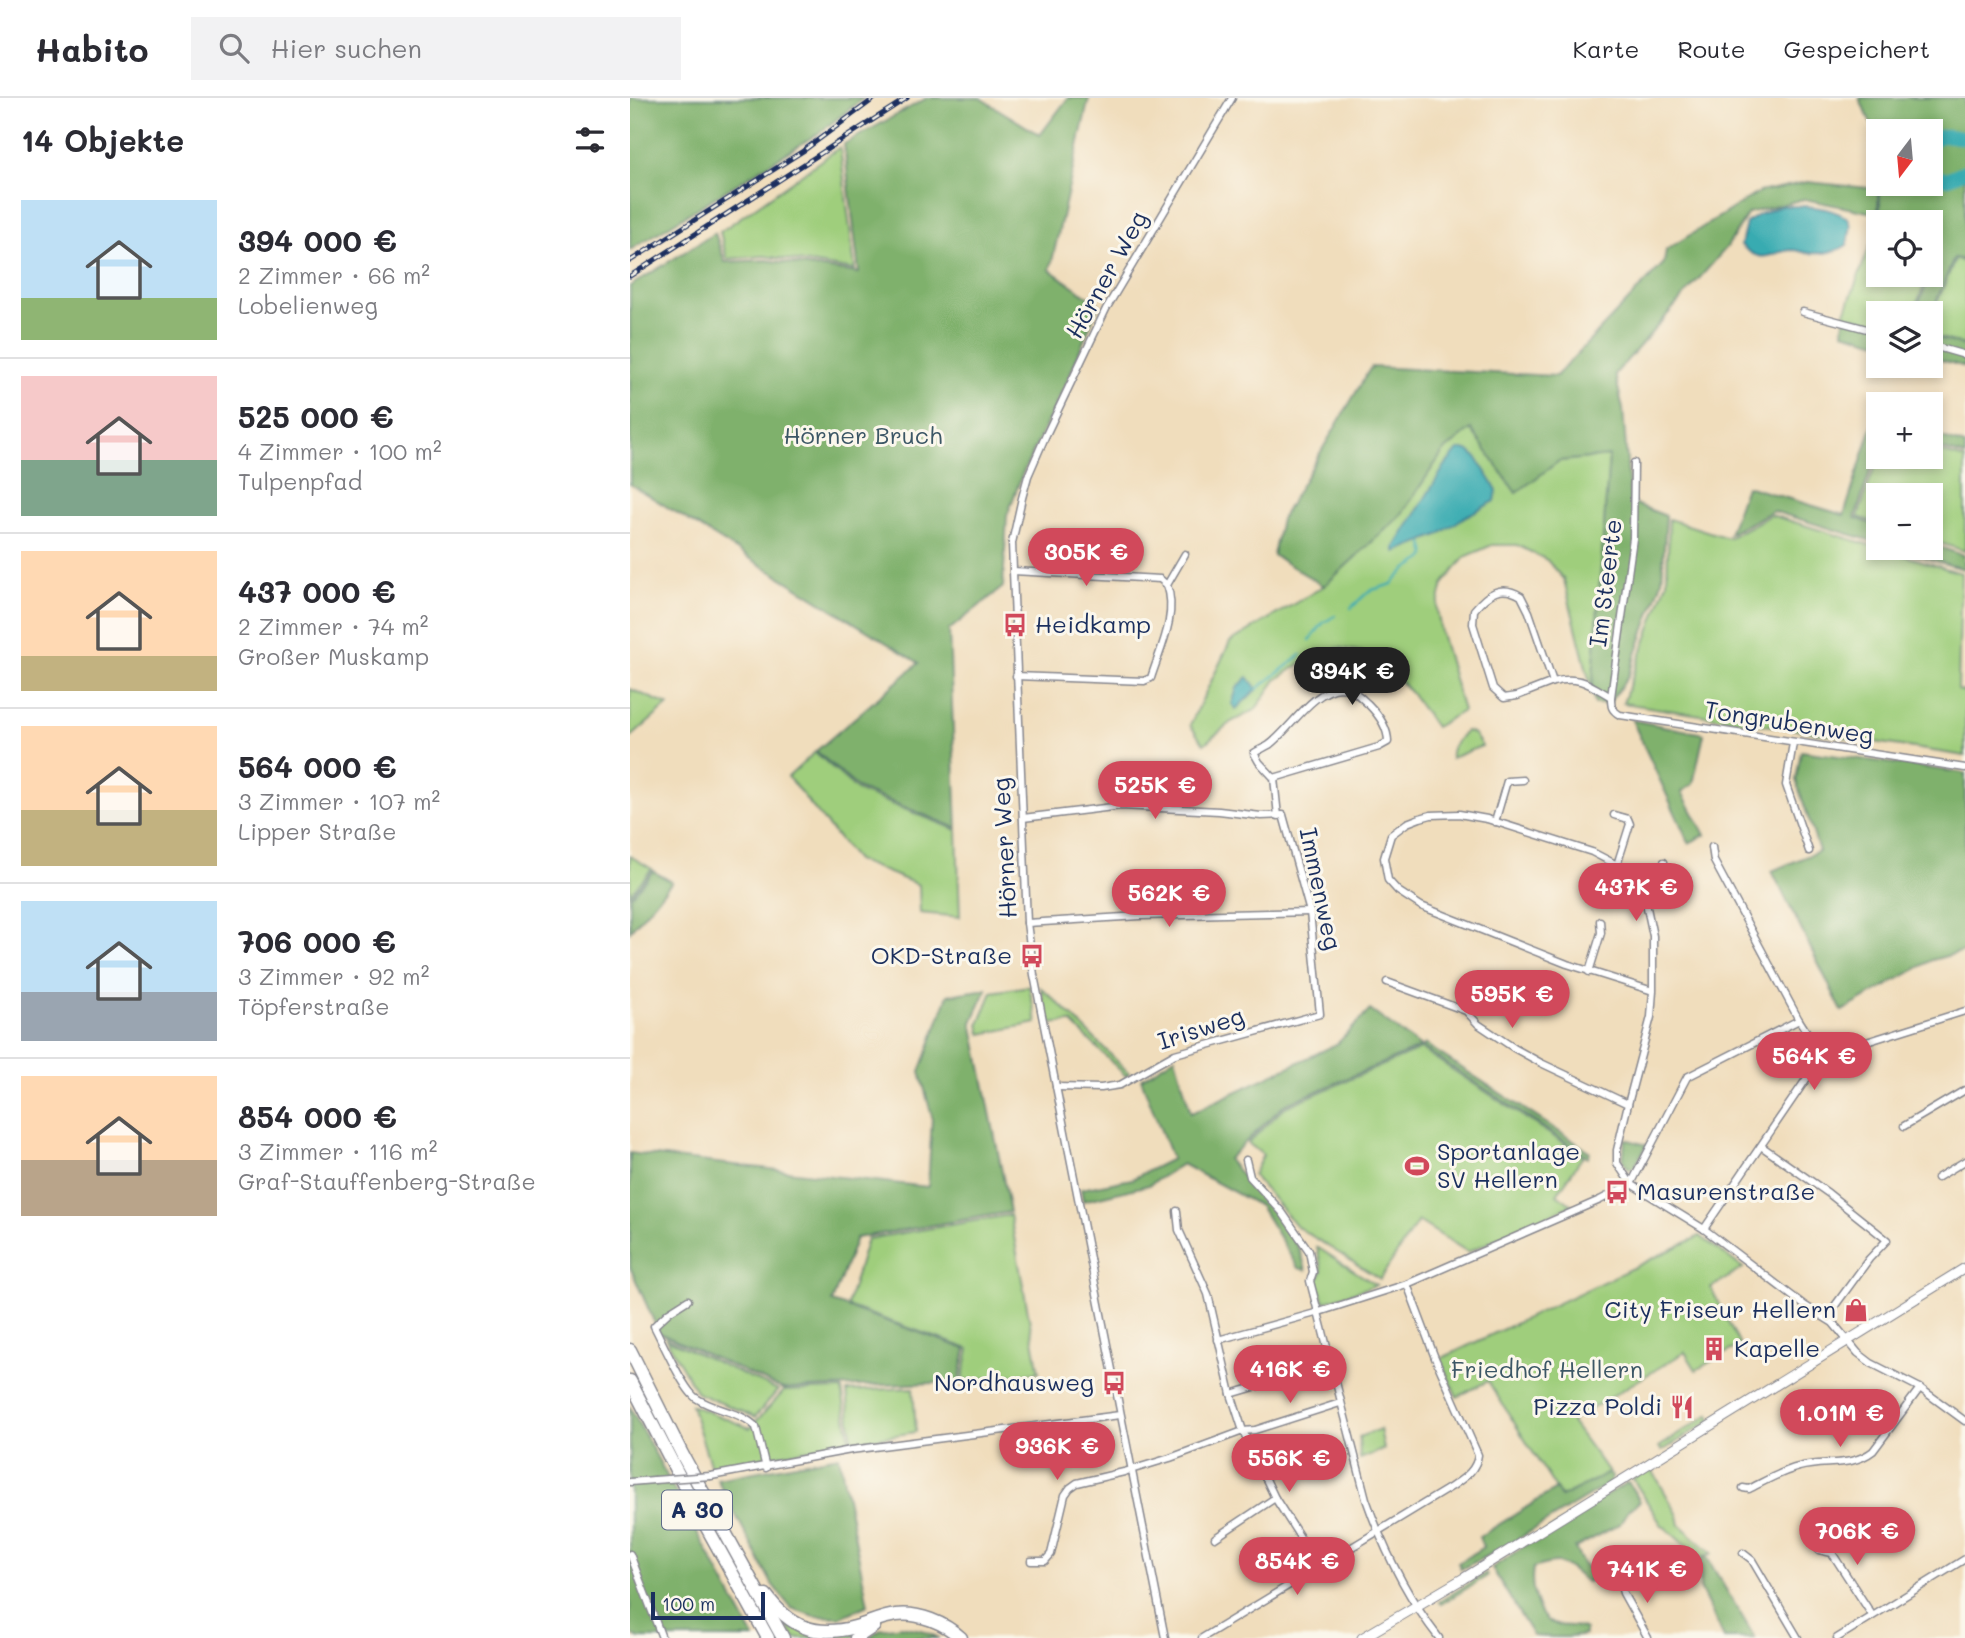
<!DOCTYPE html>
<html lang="de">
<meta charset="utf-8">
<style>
:root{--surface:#fff;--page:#f2f2f3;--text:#2b2b33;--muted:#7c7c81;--line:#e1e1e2;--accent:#d1495b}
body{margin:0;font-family:Mali,sans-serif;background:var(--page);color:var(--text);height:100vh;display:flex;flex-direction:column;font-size:26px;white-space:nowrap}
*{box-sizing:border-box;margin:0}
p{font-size:23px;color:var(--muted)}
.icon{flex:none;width:38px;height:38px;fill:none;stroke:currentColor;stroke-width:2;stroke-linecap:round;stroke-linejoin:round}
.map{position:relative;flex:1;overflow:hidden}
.panel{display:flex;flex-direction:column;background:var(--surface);width:630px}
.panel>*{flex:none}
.needle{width:46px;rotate:196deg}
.tools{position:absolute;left:1236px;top:21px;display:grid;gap:14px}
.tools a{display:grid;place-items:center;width:77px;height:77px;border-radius:0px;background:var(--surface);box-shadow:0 4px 10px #0003;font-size:35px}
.scale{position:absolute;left:21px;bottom:18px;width:114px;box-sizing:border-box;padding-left:7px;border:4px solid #1b2f5e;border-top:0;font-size:19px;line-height:24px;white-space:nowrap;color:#1b2f5e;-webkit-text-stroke:5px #fbf7ec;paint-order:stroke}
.price{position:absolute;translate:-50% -60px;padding:0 16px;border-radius:24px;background:var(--accent);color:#fff;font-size:23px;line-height:46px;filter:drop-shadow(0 2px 4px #0008)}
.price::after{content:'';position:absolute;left:50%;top:42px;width:21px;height:16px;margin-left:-10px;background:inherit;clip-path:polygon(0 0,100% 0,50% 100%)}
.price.current{background:#222;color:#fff}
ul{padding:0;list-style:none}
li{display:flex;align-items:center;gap:21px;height:175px;padding:0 21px}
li+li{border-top:2px solid var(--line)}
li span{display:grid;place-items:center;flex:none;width:196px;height:140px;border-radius:0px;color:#555}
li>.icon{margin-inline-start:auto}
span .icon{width:84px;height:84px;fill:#fffc;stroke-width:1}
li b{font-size:30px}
h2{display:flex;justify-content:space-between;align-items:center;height:84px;padding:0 21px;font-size:30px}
header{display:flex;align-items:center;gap:42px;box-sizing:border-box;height:98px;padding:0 35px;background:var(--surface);border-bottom:2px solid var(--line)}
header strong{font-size:33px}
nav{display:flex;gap:38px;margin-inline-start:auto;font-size:24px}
.search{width:490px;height:63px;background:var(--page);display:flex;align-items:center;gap:18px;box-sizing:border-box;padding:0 24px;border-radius:0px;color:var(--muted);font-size:26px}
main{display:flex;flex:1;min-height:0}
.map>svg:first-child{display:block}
.green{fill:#9fce7c;stroke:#5d7e6d;stroke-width:2}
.forest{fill:#7fb16c;stroke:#4d7065;stroke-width:2}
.water{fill:#39abb1;stroke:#2a6d88;stroke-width:2}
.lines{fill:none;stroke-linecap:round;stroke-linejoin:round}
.stream{stroke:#39abb1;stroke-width:2.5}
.river{stroke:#39abb1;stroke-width:14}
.street-casing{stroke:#86868d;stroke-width:9}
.secondary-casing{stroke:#86868d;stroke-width:11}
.highway-casing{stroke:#86868d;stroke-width:15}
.street{stroke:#fff;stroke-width:6}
.secondary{stroke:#fff;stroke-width:9}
.highway{stroke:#fff;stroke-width:12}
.rail-casing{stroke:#1b2f5e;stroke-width:5}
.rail{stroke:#fbf7ec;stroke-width:2.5;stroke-dasharray:8;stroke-linecap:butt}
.street-bridge-casing{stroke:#86868d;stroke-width:9;stroke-linecap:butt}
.street-bridge{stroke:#fff;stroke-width:6}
.labels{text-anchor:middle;stroke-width:6;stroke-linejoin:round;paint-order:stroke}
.shield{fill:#fbf7ec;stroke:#5e6b89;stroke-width:2}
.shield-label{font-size:23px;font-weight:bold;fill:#1b2f5e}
.street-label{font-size:24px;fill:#1b2f5e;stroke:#fbf7ec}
.park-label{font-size:24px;fill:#3c5766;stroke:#fbf7ec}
.poi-label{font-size:24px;fill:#1b2f5e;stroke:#fbf7ec;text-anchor:start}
</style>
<header>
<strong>Habito</strong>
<div class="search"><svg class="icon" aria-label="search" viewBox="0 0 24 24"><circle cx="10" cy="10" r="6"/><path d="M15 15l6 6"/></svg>Hier suchen</div>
<nav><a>Karte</a><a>Route</a><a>Gespeichert</a></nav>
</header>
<main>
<section class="panel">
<h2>14 Objekte<svg class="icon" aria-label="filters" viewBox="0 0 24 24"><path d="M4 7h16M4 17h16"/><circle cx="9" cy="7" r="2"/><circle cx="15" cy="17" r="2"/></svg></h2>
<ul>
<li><span style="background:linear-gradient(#bfe0f5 70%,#8fb573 0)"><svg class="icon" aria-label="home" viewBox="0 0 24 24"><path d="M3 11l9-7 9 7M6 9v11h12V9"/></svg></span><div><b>394 000 €</b><p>2 Zimmer · 66 m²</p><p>Lobelienweg</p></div></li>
<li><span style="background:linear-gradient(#f6c9c9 60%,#7fa58c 0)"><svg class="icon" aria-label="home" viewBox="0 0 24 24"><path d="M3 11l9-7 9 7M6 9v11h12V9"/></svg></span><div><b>525 000 €</b><p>4 Zimmer · 100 m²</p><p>Tulpenpfad</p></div></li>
<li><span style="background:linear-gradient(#ffd9b3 75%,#c2b280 0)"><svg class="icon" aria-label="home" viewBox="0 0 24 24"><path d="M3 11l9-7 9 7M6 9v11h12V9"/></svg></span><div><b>437 000 €</b><p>2 Zimmer · 74 m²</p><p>Großer Muskamp</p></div></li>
<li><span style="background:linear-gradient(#ffd9b3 60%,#c2b280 0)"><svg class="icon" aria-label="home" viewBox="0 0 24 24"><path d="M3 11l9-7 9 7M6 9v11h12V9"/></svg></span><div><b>564 000 €</b><p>3 Zimmer · 107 m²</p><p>Lipper Straße</p></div></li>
<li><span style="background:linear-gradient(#bfe0f5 65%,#9aa5b1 0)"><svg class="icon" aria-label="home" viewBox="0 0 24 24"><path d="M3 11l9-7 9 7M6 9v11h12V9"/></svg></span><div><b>706 000 €</b><p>3 Zimmer · 92 m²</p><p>Töpferstraße</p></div></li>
<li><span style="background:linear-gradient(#ffd9b3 60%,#b9a48a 0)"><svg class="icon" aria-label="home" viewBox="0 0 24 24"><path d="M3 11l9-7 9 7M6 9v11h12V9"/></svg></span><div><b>854 000 €</b><p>3 Zimmer · 116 m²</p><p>Graf-Stauffenberg-Straße</p></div></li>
</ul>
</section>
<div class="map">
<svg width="1335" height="1540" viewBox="0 0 1335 1540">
<rect width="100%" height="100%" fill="#fbf7ec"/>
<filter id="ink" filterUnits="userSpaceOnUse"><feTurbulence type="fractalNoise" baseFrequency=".0143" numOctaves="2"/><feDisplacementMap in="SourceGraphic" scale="14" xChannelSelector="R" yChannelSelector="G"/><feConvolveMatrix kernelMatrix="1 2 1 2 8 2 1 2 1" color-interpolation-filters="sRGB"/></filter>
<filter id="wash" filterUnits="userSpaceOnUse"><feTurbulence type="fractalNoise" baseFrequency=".00686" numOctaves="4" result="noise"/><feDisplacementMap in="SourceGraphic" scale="28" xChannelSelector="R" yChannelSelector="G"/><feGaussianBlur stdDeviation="1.57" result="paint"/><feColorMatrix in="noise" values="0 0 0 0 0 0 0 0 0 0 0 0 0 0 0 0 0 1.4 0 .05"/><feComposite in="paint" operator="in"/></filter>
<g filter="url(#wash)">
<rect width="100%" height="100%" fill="#f0ddbc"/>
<!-- green -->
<g class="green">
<polygon points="210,49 225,172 134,158 97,161 90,134"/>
<polygon points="1248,126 1248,177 1298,177 1283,215 1248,215 1248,225 1214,217"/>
<polygon points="1325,161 1335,164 1335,247 1300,237 1300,222"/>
<polygon points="841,331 886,394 929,363 979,358 962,593 934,482 917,462 887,447 862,447 835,459 813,486 807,510 811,535 833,613 805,629 781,595 753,565 732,554 710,550 689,553 646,582 625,612 601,624 574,646 560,627 600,544 694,488 771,417 813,353"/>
<polygon points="1300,351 1335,361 1335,453 1300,442 1300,397 1248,397 1248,425 1228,419 1248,359 1300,359"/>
<polygon points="1141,417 1331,475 1328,592 1335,594 1335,658 993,605 1037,484 1039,421 1098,440"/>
<polygon points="0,591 38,607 0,640"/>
<path d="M836,633L843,635L852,648L821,660C819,648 828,642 836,633Z"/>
<polygon points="185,654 228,693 327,732 330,819 290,815 289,787 226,762 158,679"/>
<polygon points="0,758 22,771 0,796"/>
<polygon points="399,888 407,925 351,936 349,926 362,894"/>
<polygon points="411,890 438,914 499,975 496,978 441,924 418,926"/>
<polygon points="791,951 953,1058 927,1096 942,1107 838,1154 788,1123 750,1181 666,1128 623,1077 633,1057 618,1045 655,1009"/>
<polygon points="380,1117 409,1274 332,1283 339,1251 217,1208 237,1141"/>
<polygon points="1070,1138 1113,1170 1081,1190 1110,1247 1066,1272 1055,1254 941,1323 979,1375 931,1399 858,1283 827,1299 810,1261"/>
<polygon points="687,1149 746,1187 694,1204 687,1183 692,1173"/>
<polygon points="36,1241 148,1292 125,1319 67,1295"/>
<polygon points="283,1290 286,1334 222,1344 217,1293"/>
<polygon points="212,1291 220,1344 81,1369 61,1307 120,1330 154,1293"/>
<polygon points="1080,1316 1081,1322 1032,1353 1029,1349"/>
<polygon points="750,1331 754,1351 730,1361 729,1339"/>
<polygon points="1021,1370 1048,1417 1050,1427 1082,1455 1071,1461 1031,1426 1003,1381"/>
<polygon points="856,1475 857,1478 811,1506 809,1504"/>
<polygon points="156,1525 231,1531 222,1540 164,1540"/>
</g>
<!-- forest -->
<g class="forest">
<polygon points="0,0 234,0 189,35 0,152"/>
<polygon points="297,0 350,0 410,37 438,0 459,0 420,172 469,206 438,281 392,377 377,418 373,489 319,532 327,730 229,691 186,653 289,565 0,386 0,188 85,135 95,164 136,162 229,175 214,46"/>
<polygon points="1229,0 1335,0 1335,162 1324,160 1300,219 1300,215 1285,215 1300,177 1300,124 1256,124 1250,117 1250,90 1262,86 1300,86 1300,33 1248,33 1248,40"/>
<polygon points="1177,84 1248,91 1248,116 1174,101 1118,115 1097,149 985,276 993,311 1000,404 1036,418 1032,483 998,579 978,606 965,606 962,593 979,358 929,363 886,395 841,331 813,354 771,417 694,488 643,457 651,421 741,269 926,278 1034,165 1036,152 1129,94"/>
<polygon points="1214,220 1248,226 1248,244 1213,234"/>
<polygon points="1300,238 1335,248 1335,269 1300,259"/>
<polygon points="1245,319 1248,320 1248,349 1225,420 1248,428 1248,445 1143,413 1099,436 1116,388 1214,417"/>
<polygon points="1300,336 1335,347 1335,358 1300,348"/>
<polygon points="1300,446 1333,457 1333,471 1263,450 1300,450"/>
<polygon points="1002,622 1074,636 1063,686 1052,694 1075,737 1059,745"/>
<polygon points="1171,653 1335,675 1335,853 1302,862 1212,913 1142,773 1189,753 1166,682"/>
<polygon points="23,773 42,784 0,833 0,799"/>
<polygon points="357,891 342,924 380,1114 226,1140 202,1204 336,1251 329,1284 153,1291 29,1235 0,1169 0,1055 298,1089 302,1019 290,974 318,897"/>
<path d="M740,912L791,949L654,1007L598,1061C626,1097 666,1127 676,1172L668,1170L630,1108L552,1066L519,1087L453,1103L451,1091L502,1081L542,1061L511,981L545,959L561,1015L707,946Z"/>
<polygon points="795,946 960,1054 958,1059 793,950"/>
<polygon points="995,1041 1017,1047 1004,1069 999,1071 993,1063"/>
<polygon points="0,1309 124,1540 10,1540 0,1536"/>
<polygon points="209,1358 238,1507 211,1519 184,1518 161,1510 142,1486 87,1381"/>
<polygon points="979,1375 982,1379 980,1385 875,1449 831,1471 828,1465 853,1449 849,1439 926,1391 931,1399"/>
<path d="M998,1384L1010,1403L998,1413L990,1426L945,1450L953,1466L969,1478L957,1484C931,1465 935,1460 903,1470C900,1488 906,1523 927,1527C937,1529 946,1526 955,1532V1537C942,1540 918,1539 903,1538L862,1470L906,1440Z"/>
<polygon points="1076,1458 1125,1540 1094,1540 1070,1490 1071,1461"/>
<polygon points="271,1528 291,1532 309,1540 237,1540 251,1531"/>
</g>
<!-- water -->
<g class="water">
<path d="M1151,108C1176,108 1196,107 1218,120L1221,128L1217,147C1207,154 1192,156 1179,155C1174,155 1168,152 1163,152C1139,153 1134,169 1111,147L1116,125L1128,117Z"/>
<polygon points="828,352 838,352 846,359 867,392 865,403 836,418 808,437 765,454 765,449 816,366"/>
<polygon points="618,579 627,591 606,611 602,606 607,590"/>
</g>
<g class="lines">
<!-- stream -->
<g class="stream">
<polyline points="721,510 739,493 762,486 775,472 793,461 796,457 793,445"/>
<polyline points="680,542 693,525 705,518"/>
<polyline points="627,591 671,557"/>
</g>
<!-- river -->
<g class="river">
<path d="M1300,46C1310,33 1321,39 1335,40"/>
<polyline points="1300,81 1319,80 1335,73"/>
</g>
</g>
</g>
<g filter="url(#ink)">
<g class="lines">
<!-- street casing -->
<g class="street-casing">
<g id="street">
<polyline points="1173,214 1248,234"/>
<polyline points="1300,247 1335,257"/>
<path d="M1004,365L1003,440L981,599C981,608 981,612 990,617L1335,670"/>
<polyline points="383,473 530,481 537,487"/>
<path d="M386,578L514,583L521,580C530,551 548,517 537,487L555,456"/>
<path d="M923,584L887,598L874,600L863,590L843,526L844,512C858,495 871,486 891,498L899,514L923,584C949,577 959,586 981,599"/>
<polyline points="1163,645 1156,687 1179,753"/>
<path d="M644,680L749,649L758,644C758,629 749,617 738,606C730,599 723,590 711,590C683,591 660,632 639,647C634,650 629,652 624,655L629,664L644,680L648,718"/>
<polyline points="984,717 998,721 1000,726 987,767"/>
<polyline points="393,720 491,708 589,713 631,718 653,717 680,814 690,916 545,956 490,987 471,990 426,989"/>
<polyline points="865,724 877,683 893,682"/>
<polyline points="1082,749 1084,763 1169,922 1192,958"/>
<path d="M1015,800C1023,793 1024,776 1034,764"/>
<polyline points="397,825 510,818 680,814"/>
<polyline points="959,874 971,835 970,823"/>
<polyline points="757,884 836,913 848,926 884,950 911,965 998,1006"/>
<polyline points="1023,893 937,866 791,808 768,793 758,782 754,760 761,737 777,725 790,720 801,717 829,716 857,721 962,754 987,767 1015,800 1023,838 1023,893 1021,919 998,1006 987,1052 987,1065 1001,1086 1074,1131 1174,1207 1203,1225 1228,1255 1241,1265 1290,1290 1335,1323"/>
<polyline points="1274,1028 1335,992"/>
<polyline points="1131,1048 1198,1095 1257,1142 1239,1161 1196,1220"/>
<path d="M616,1062L620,1079L652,1114L679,1153L683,1174L680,1183L736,1401C753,1450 777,1499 809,1540"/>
<polyline points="1307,1080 1335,1063"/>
<polyline points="1001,1086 1057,979 1169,922"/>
<polyline points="547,1113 549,1132 578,1196 601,1296 613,1333 645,1400 689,1469"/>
<polyline points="1074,1131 1192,958 1335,913"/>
<path d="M58,1202L39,1214L24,1228C33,1245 53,1291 66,1300C85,1313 111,1313 126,1329L136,1370"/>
<polyline points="588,1242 689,1214 777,1186 970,1102 1001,1086"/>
<polyline points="601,1296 651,1281 656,1276 700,1263"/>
<polyline points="81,1378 221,1352 490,1317"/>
<polyline points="0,1384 24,1382"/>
<path d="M1113,1390L1119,1391C1135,1383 1152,1373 1169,1369C1195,1362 1221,1370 1243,1353L1290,1290"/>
<polyline points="585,1440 645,1400"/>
<polyline points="1189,1452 1202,1455 1242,1517"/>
<polyline points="1113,1455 1122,1462 1168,1540"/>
<polyline points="0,1456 32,1540"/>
<polyline points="401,1463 415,1463 421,1456 435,1397 440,1390 447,1385 494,1374 540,1360 613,1333 625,1332 710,1305"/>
<polyline points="992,1479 991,1488 993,1495 1018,1540"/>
<polyline points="535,1540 404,877 397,825 383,473 382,445 392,400 398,378 415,339 476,211 602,0"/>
<path d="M572,1540L821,1389C834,1380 846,1373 848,1357L805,1260L777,1186"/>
<polyline points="1207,1540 1335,1461"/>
</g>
</g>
<!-- secondary casing -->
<g class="secondary-casing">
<polyline id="secondary" points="732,1540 834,1480 1335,1170"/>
</g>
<!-- highway casing -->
<g class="highway-casing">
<g id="highway">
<polyline points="0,1252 52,1356 153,1540"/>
<polyline points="0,1283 60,1399 138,1540"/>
<path d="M136,1497C160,1529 185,1540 225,1529C239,1525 252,1519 266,1517C289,1514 315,1525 331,1540"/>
<polyline points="226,1540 244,1528"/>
</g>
</g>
<!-- street -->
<use href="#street" class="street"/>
<!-- secondary -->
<use href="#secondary" class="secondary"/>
<!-- highway -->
<use href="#highway" class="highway"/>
<!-- rail casing -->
<g class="rail-casing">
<g id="rail">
<polyline points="0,163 173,53 245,0"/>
<polyline points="0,178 277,0"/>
</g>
</g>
<!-- rail -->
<use href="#rail" class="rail"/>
<!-- street-bridge casing -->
<g class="street-bridge-casing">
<polyline id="street-bridge" points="24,1382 81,1378"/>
</g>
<!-- street-bridge -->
<use href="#street-bridge" class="street-bridge"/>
</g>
</g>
<!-- icons -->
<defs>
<g id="bus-bare" transform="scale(1.89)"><path d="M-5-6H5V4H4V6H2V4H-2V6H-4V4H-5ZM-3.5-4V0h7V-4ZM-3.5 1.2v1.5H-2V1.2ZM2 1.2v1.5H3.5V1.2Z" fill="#d1495b" stroke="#fbf7ec" stroke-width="2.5" paint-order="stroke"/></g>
<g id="stadium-bare" transform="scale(1.89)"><path d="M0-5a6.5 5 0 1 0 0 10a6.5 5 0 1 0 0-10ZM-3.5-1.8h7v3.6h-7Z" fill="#d1495b" stroke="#fbf7ec" stroke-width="2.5" paint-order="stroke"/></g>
<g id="shop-bare" transform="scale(1.89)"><path d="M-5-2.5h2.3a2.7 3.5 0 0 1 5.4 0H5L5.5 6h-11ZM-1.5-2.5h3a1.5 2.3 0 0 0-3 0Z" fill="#d1495b" stroke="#fbf7ec" stroke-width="2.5" paint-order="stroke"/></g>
<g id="building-bare" transform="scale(1.89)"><path d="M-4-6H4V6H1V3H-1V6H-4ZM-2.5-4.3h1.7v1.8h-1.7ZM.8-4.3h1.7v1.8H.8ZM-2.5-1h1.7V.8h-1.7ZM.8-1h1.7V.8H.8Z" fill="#d1495b" stroke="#fbf7ec" stroke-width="2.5" paint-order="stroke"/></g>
<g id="restaurant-bare" transform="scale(1.89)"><path d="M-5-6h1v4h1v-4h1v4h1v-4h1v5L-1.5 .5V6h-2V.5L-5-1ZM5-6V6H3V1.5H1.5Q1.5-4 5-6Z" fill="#d1495b" stroke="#fbf7ec" stroke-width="2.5" paint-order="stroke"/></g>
</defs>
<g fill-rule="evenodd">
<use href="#bus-bare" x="385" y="527"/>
<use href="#bus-bare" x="402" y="858"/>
<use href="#stadium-bare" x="787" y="1068"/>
<use href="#bus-bare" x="987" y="1094"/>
<use href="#shop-bare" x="1226" y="1212"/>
<use href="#building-bare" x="1084" y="1251"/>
<use href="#bus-bare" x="484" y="1285"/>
<use href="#restaurant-bare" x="1052" y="1309"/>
</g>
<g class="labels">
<!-- shield labels -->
<rect class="shield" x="32" y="1392.5" width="70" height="39" rx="5"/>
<g class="shield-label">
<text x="67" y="1420">A 30</text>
</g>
<!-- street labels -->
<g class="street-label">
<text transform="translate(477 177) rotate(-61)" y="8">Hörner Weg</text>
<text transform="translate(976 485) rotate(-83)" y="8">Im Steerte</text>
<text transform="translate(1159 625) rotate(9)" y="8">Tongrubenweg</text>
<text transform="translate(375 750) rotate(-93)" y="8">Hörner Weg</text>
<text transform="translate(690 791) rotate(78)" y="8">Immenweg</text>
<text transform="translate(571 931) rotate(-18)" y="8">Irisweg</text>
</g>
<!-- park labels -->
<g class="park-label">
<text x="233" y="346">Hörner Bruch</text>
<text x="917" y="1280">Friedhof Hellern</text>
</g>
<!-- poi labels -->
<g class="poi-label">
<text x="405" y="535">Heidkamp</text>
<text x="382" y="866" text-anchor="end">OKD-Straße</text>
<text x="807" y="1062">Sportanlage<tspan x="807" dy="28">SV Hellern</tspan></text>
<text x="1007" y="1102">Masurenstraße</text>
<text x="1206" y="1220" text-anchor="end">City Friseur Hellern</text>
<text x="1104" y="1259">Kapelle</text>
<text x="464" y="1293" text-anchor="end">Nordhausweg</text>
<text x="1032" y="1317" text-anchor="end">Pizza Poldi</text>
</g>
</g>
</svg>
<div class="tools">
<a><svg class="needle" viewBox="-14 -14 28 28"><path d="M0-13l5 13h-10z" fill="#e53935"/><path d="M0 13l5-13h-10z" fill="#7c7c81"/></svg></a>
<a><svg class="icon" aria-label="locate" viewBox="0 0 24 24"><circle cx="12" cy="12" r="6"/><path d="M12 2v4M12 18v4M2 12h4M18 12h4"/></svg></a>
<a><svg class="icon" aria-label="layers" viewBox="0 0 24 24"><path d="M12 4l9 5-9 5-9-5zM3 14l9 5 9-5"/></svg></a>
<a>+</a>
<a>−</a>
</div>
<div class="scale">100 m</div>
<b class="price" style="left:456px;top:490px">305K €</b>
<b class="price current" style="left:722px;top:609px">394K €</b>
<b class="price" style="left:525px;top:723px">525K €</b>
<b class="price" style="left:1006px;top:825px">437K €</b>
<b class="price" style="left:539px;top:831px">562K €</b>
<b class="price" style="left:882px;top:932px">595K €</b>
<b class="price" style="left:1184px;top:994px">564K €</b>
<b class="price" style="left:660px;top:1307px">416K €</b>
<b class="price" style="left:1210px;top:1351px">1.01M €</b>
<b class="price" style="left:427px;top:1384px">936K €</b>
<b class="price" style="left:659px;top:1396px">556K €</b>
<b class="price" style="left:1227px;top:1469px">706K €</b>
<b class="price" style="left:667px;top:1499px">854K €</b>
<b class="price" style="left:1017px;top:1507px">741K €</b>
</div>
</main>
